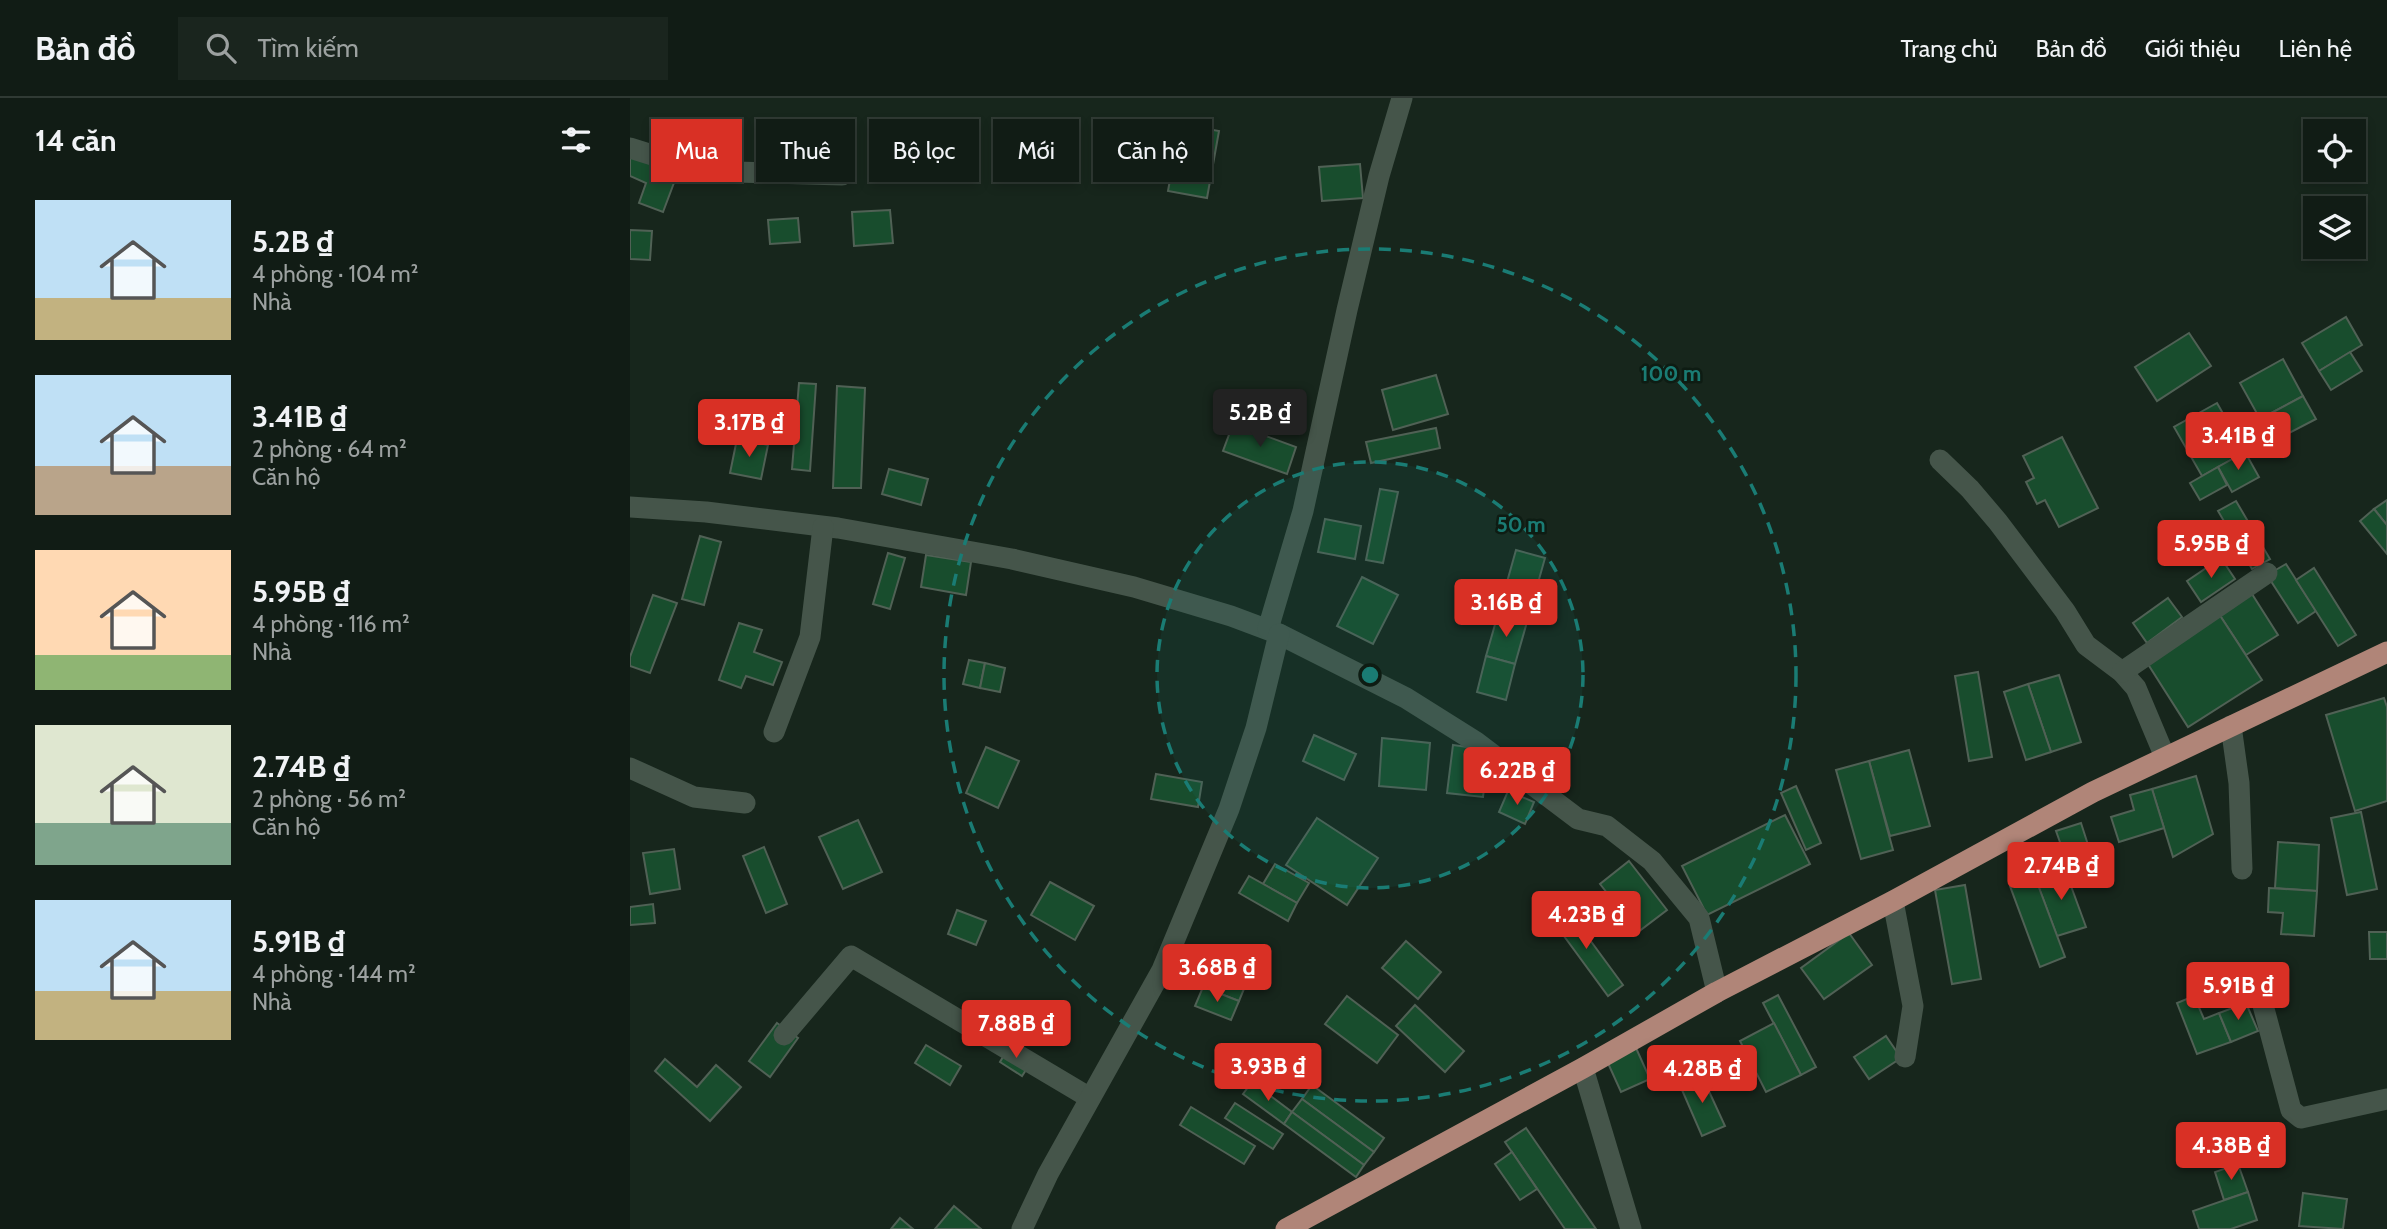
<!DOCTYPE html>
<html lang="vi">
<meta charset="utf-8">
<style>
:root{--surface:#111c15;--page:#1a251e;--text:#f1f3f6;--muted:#9ca1a0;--line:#303a34;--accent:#d93025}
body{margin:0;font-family:Cabin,sans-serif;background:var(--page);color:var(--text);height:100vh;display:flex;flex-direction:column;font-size:26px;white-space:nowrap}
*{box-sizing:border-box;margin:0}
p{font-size:23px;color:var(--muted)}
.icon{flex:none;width:38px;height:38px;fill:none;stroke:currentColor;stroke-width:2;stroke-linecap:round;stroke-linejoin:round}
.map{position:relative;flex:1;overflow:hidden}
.details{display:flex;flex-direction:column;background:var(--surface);width:630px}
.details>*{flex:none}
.hud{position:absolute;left:21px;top:21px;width:665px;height:63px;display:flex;gap:14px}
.buttons{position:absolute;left:1673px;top:21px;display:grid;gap:14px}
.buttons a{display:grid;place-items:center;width:63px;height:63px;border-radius:0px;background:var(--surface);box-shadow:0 4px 10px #0003,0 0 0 2px var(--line);font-size:35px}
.price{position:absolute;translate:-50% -60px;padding:0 16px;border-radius:7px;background:var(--accent);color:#fff;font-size:23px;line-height:46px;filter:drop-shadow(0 2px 4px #0008)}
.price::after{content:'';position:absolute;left:50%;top:42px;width:21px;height:16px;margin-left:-10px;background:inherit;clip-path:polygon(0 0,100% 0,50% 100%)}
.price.selected{background:#222;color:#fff}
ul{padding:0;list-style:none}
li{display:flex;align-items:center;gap:21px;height:175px;padding:0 35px}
li span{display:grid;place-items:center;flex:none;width:196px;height:140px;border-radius:0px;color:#555}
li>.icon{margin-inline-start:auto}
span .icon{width:84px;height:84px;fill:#fffc;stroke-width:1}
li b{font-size:30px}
h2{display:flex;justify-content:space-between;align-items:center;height:84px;padding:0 35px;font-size:30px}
.pill{padding:0 24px;border-radius:0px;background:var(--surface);box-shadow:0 4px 10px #0003,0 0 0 2px var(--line);font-size:24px;line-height:63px}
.pill.selected{background:var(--accent);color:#fff}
header{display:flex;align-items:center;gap:42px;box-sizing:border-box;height:98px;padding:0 35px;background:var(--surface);border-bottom:2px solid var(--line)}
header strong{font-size:33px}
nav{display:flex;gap:38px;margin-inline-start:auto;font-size:24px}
.search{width:490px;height:63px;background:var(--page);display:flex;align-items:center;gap:18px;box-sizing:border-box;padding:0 24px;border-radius:0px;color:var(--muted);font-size:26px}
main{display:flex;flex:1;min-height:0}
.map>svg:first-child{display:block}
.building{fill:#184d2d;stroke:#506155;stroke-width:2}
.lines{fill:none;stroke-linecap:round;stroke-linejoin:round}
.street{stroke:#45554a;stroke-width:21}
.primary{stroke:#b08578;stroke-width:21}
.ring{fill:none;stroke:#1a7c74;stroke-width:3.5;stroke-dasharray:12 9}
.centre{fill:#1a7c74;stroke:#0e1c13;stroke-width:3.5}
.ring-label{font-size:21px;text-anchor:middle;font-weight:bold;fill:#1a7c74;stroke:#0e1c13;stroke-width:5;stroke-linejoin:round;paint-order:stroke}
</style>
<header>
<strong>Bản đồ</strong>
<div class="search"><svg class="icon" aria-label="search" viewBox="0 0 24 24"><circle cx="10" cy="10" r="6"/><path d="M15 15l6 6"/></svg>Tìm kiếm</div>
<nav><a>Trang chủ</a><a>Bản đồ</a><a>Giới thiệu</a><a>Liên hệ</a></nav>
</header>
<main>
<section class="details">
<h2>14 căn<svg class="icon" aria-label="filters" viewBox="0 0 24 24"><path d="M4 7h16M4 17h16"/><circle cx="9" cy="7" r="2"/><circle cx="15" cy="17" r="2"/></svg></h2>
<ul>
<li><span style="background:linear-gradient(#bfe0f5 70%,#c2b280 0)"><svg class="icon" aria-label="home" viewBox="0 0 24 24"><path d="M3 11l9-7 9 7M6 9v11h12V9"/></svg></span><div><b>5.2B ₫</b><p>4 phòng · 104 m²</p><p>Nhà</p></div></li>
<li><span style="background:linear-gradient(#bfe0f5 65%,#b9a48a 0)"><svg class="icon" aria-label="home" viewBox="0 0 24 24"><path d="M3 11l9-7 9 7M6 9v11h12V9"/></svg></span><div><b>3.41B ₫</b><p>2 phòng · 64 m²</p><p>Căn hộ</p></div></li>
<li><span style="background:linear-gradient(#ffd9b3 75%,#8fb573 0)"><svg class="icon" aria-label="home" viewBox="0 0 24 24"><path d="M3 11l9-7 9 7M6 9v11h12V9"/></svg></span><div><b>5.95B ₫</b><p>4 phòng · 116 m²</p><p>Nhà</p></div></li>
<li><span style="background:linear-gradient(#dfe7d0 70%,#7fa58c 0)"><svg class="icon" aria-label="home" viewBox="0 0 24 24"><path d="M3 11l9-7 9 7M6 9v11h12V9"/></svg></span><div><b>2.74B ₫</b><p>2 phòng · 56 m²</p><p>Căn hộ</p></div></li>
<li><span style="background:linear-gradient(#bfe0f5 65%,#c2b280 0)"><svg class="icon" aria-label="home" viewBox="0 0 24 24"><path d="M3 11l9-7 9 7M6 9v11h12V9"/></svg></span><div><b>5.91B ₫</b><p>4 phòng · 144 m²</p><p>Nhà</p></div></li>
</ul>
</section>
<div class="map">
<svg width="1757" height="1131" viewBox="0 0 1757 1131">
<rect width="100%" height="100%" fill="#17261c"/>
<!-- building -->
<g class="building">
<polygon points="550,26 589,33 577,100 538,93"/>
<polygon points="0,56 48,74 33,114 9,105 16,85 0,78"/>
<polygon points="730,66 733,100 692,103 689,69"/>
<polygon points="260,112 263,145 224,148 222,114"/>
<polygon points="168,120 170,144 140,146 138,122"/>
<polygon points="0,132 22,133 20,162 0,161"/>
<polygon points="1716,219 1732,247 1689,273 1672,245"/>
<polygon points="1559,235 1581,268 1527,303 1505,269"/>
<polygon points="1720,254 1732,273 1701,292 1689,273"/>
<polygon points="1653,261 1673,298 1630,321 1610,285"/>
<polygon points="806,277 818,316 763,332 752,292"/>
<polygon points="169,285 186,286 180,373 162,371"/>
<polygon points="207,288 235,290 231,390 203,390"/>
<polygon points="1673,298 1686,321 1642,344 1630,321"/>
<polygon points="1587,305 1615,354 1572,378 1544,329"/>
<polygon points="603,326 666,349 657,376 593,353"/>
<polygon points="806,330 810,350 741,365 736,344"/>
<polygon points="1432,339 1468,410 1429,429 1415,402 1407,406 1396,384 1404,380 1393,358"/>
<polygon points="107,341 138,347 131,381 100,375"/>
<polygon points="1615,354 1629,379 1602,394 1588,369"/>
<polygon points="1588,369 1597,387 1570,402 1560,385"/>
<polygon points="259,371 298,381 291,407 252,396"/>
<polygon points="750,391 768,394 753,465 736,462"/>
<polygon points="1757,402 1757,427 1744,411"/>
<polygon points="1606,403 1640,461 1622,471 1588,413"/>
<polygon points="1744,411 1757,427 1757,456 1730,423"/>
<polygon points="695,421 731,428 725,461 688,454"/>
<polygon points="70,438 91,444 74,507 52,501"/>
<polygon points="886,452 915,460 897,524 868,516"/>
<polygon points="258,455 275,460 260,511 243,506"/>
<polygon points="296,457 341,464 336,497 291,489"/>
<polygon points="1591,460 1605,481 1571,504 1557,483"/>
<polygon points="1656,466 1686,513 1668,525 1637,477"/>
<polygon points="1684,470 1726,537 1708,548 1666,482"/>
<polygon points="732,479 768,497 743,546 707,528"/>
<polygon points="1622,496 1648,537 1616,557 1589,516"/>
<polygon points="23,497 47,505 20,575 0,568 0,559"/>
<polygon points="1538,500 1552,519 1517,545 1503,525"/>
<polygon points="868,516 897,524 885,566 856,558"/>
<polygon points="1589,516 1632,582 1558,629 1516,563"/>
<polygon points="109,525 132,532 124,554 152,564 143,587 116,578 111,590 89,582"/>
<polygon points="856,558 885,566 876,602 847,594"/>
<polygon points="339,562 355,565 350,590 333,586"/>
<polygon points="355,565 375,570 370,594 350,590"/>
<polygon points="1348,574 1362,659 1339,663 1325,578"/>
<polygon points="1429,577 1451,644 1421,654 1398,586"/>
<polygon points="1398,586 1421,654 1396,662 1374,594"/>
<polygon points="1754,600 1757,609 1757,703 1725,713 1696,617"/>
<polygon points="684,637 726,656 714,682 673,663"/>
<polygon points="752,640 800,645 796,692 749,688"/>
<polygon points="823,647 859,652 853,699 817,695"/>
<polygon points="356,649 389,663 368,710 336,695"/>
<polygon points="1279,652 1300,728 1260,738 1239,663"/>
<polygon points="1239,663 1263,752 1231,761 1206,672"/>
<polygon points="526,676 572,684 568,709 521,701"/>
<polygon points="1566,678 1583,736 1543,759 1522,691"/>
<polygon points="1166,688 1191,745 1176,752 1151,695"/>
<polygon points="1522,691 1534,730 1489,744 1481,719 1504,712 1500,697"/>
<polygon points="878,693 904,704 895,726 869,714"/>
<polygon points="1731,714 1747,791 1717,797 1701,720"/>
<polygon points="1155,717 1180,766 1077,817 1052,768"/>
<polygon points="687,720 748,760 717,807 656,767"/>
<polygon points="228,722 252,774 213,791 189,739"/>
<polygon points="1451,725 1460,753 1436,761 1426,733"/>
<polygon points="1648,744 1689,747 1687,793 1645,790"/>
<polygon points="134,749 157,806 136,815 113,758"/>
<polygon points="44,751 50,791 20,796 13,755"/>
<polygon points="999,763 1037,812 1008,834 970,786"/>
<polygon points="645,766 679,785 667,805 633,786"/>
<polygon points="1434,769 1456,829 1427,838 1405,779"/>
<polygon points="619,778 667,805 658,823 609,795"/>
<polygon points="1405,779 1435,859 1410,869 1380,788"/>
<polygon points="420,784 464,808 445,842 401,817"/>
<polygon points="1335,787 1351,881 1322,886 1305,792"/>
<polygon points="1639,790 1687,793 1684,838 1651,836 1653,815 1638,814"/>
<polygon points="23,806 25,825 0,827 0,809"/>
<polygon points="935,808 993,887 978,898 920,819"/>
<polygon points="327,812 356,823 346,847 318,836"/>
<polygon points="1739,834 1757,834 1757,861 1740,861"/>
<polygon points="1219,835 1242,867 1194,901 1171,870"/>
<polygon points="776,843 811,874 788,901 752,870"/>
<polygon points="580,871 616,886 609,903 573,889"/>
<polygon points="573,889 609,903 601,922 565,908"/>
<polygon points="1148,897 1186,969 1171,977 1133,905"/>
<polygon points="717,898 768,937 747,965 695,926"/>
<polygon points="1564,898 1574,921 1589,915 1601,944 1567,956 1547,905"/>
<polygon points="1616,905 1628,933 1601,944 1589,915"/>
<polygon points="785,907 834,953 815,974 766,928"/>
<polygon points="147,925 168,940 140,979 119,963"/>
<polygon points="1144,925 1171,977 1136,994 1110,943"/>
<polygon points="1256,938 1271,960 1239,981 1224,959"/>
<polygon points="296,947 331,968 320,987 285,965"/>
<polygon points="380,947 403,961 392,978 370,964"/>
<polygon points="1006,950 1020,981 991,994 977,963"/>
<polygon points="35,961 67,989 86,967 111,989 80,1023 25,973"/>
<polygon points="1071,976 1095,1028 1072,1038 1049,985"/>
<polygon points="622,984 662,1014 654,1026 613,996"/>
<polygon points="682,987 754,1040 744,1054 672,1001"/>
<polygon points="672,1001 744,1054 734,1067 662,1014"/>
<polygon points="605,1005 653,1036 643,1051 595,1020"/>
<polygon points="561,1009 625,1048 614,1066 550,1027"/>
<polygon points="662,1014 734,1067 726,1079 654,1026"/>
<polygon points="896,1030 966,1131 935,1131 875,1044"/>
<polygon points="882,1054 907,1091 890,1102 865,1066"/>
<polygon points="1608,1066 1618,1094 1594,1102 1585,1074"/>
<polygon points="1618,1094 1627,1122 1601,1131 1569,1131 1563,1113"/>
<polygon points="1673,1095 1717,1101 1713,1131 1669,1128"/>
<polygon points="324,1108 351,1131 305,1131"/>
<polygon points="270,1120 283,1131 261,1131"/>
</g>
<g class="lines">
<!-- street -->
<g class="street">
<polyline points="0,50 48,65 105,74 212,77"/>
<polyline points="1310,362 1340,391 1368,424 1435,513 1456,547 1492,574 1506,590 1535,659"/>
<polyline points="0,409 76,414 208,430 382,461 504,489 601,518 649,536 776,600 846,644 948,721 977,728 1022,763 1069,820 1087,894"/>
<polyline points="638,531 673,413 717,212 749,78 772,0"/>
<polyline points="1492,574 1637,475"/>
<polyline points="1601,628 1609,685 1612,771"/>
<polyline points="144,634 180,539 193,429"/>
<polyline points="0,670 64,699 115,705"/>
<polyline points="1263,803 1283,908 1275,959"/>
<polyline points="1626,881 1661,1012 1671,1020 1757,1001"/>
<polyline points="154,937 221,858 460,1000"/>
<polyline points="953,970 1001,1131"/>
<polyline points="392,1131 418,1076 532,872 599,711 626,630 649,536"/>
</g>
<!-- primary -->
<polyline class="primary" points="656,1131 953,970 1087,894 1263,803 1463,694 1757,554"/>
</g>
<!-- distance rings -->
<circle cx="740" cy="577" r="213" fill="#1a7c74" fill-opacity=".12"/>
<g class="ring">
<circle cx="740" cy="577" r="213"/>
<circle cx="740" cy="577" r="426"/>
</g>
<circle cx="740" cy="577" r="10" class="centre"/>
<g class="ring-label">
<text x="1041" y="283">100 m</text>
<text x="891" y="434">50 m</text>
</g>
</svg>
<div class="buttons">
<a><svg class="icon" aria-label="locate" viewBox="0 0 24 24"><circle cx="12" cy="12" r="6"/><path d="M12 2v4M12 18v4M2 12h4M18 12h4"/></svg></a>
<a><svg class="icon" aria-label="layers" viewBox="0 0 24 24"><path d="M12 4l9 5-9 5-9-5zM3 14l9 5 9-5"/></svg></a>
</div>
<b class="price selected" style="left:630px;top:351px">5.2B ₫</b>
<b class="price" style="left:119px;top:361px">3.17B ₫</b>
<b class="price" style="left:1608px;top:374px">3.41B ₫</b>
<b class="price" style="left:1581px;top:482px">5.95B ₫</b>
<b class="price" style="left:876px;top:541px">3.16B ₫</b>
<b class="price" style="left:887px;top:709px">6.22B ₫</b>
<b class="price" style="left:1431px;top:804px">2.74B ₫</b>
<b class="price" style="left:956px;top:853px">4.23B ₫</b>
<b class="price" style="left:587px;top:906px">3.68B ₫</b>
<b class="price" style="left:1608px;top:924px">5.91B ₫</b>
<b class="price" style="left:386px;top:962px">7.88B ₫</b>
<b class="price" style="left:638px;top:1005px">3.93B ₫</b>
<b class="price" style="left:1072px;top:1007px">4.28B ₫</b>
<b class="price" style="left:1601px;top:1084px">4.38B ₫</b>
<div class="hud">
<a class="pill selected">Mua</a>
<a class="pill">Thuê</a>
<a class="pill">Bộ lọc</a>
<a class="pill">Mới</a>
<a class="pill">Căn hộ</a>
</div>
</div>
</main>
